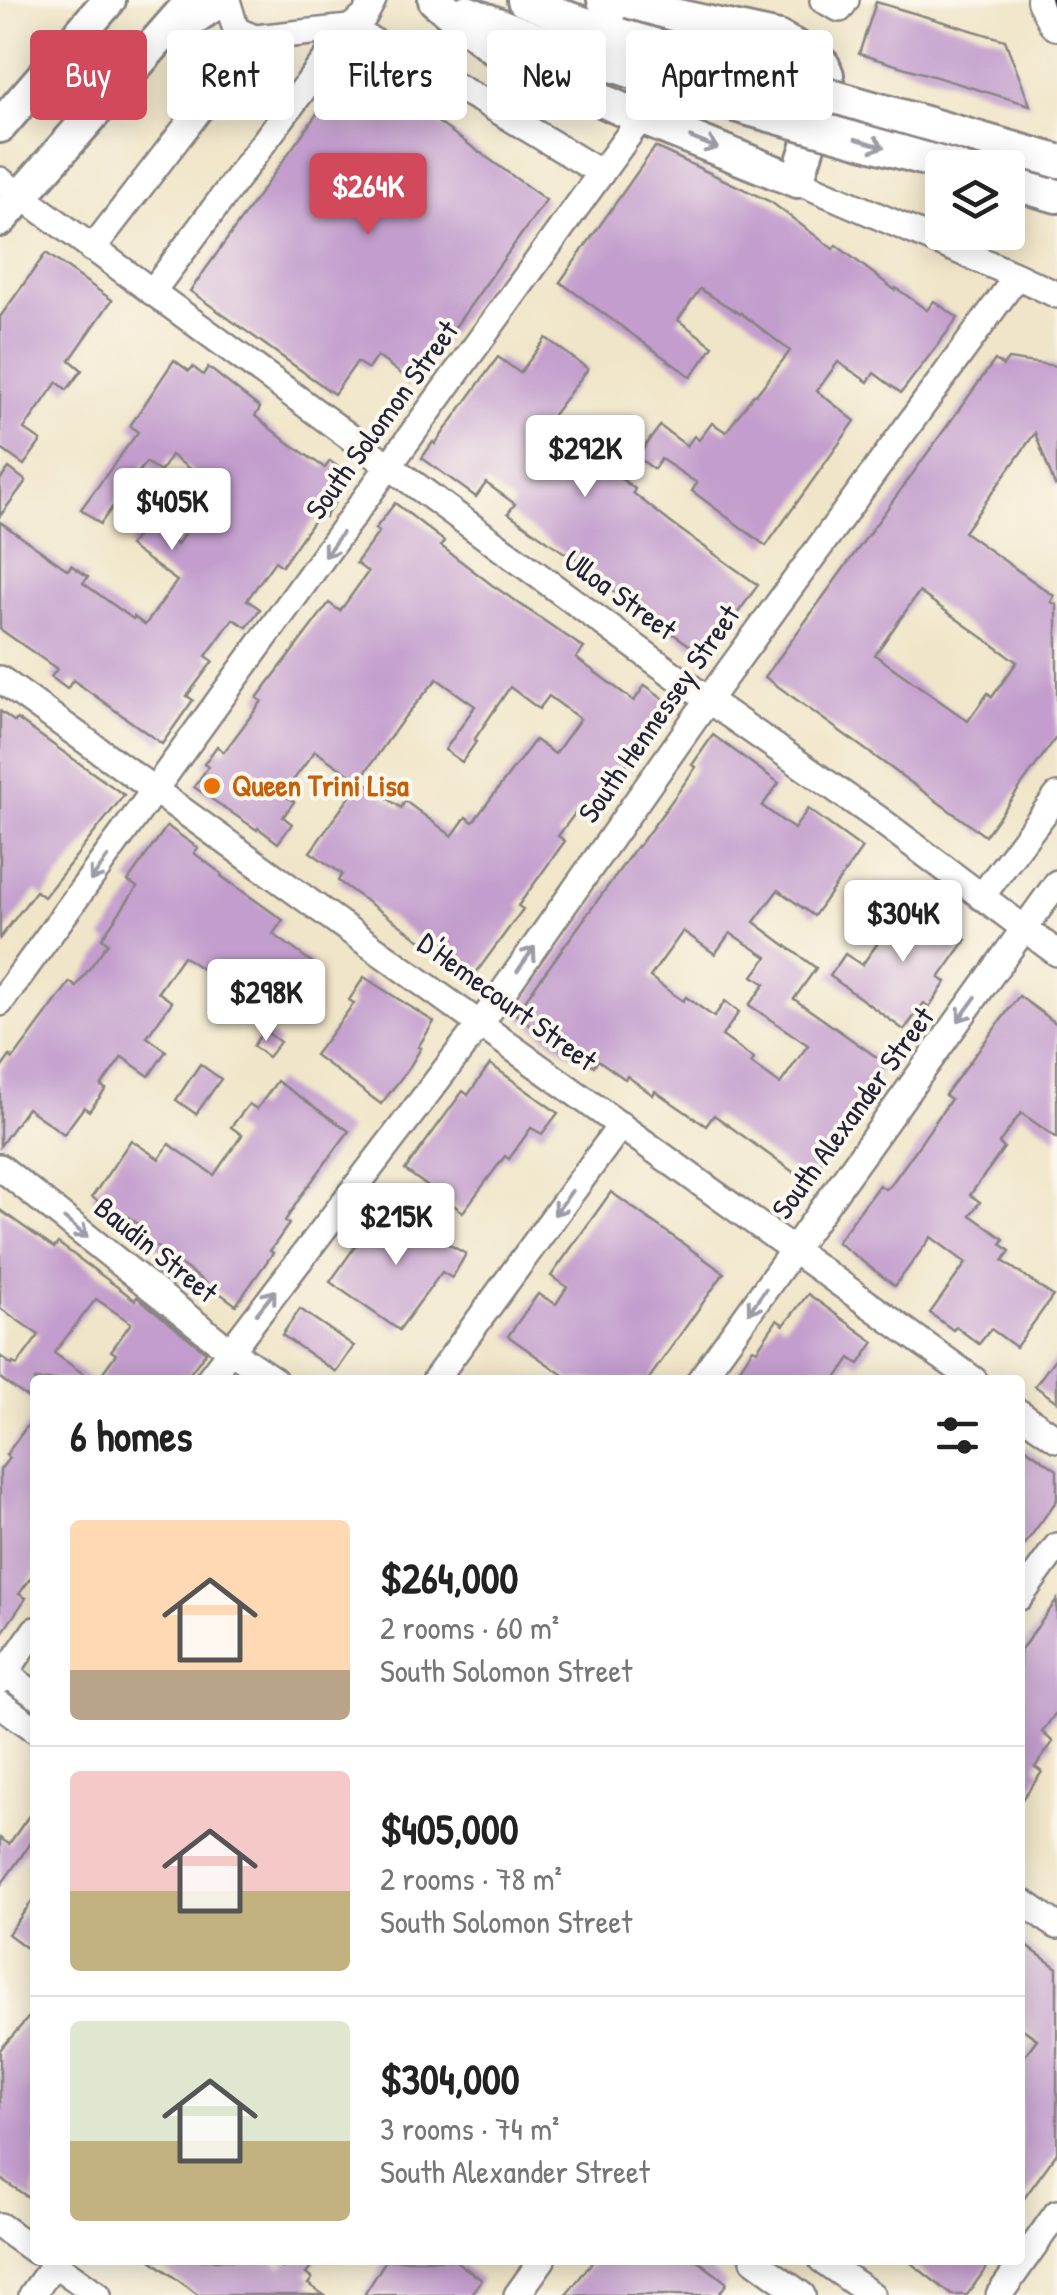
<!DOCTYPE html>
<meta charset="utf-8">
<style>
:root{--surface:#fff;--page:#f6f6f6;--text:#222;--muted:#767676;--line:#e0e0e0;--accent:#d1495b}
body{margin:0;font-family:"Patrick Hand",sans-serif;background:var(--page);color:var(--text);height:100vh;display:flex;flex-direction:column;font-size:38px;white-space:nowrap}
*{box-sizing:border-box;margin:0}
p{font-size:32px;color:var(--muted)}
.icon{flex:none;width:55px;height:55px;fill:none;stroke:currentColor;stroke-width:2;stroke-linecap:round;stroke-linejoin:round}
.map{position:relative;flex:1;overflow:hidden}
.drawer{position:absolute;left:30px;top:1375px;width:995px;height:890px;display:flex;flex-direction:column;background:var(--surface);border-radius:10px;box-shadow:0 5px 25px #0003}
.drawer>*{flex:none}
.banner{position:absolute;left:30px;top:30px;width:998px;height:90px;display:flex;gap:20px}
.controls{position:absolute;left:925px;top:150px;display:grid;gap:20px}
.controls a{display:grid;place-items:center;width:100px;height:100px;border-radius:10px;background:var(--surface);box-shadow:0 5px 25px #0003;font-size:50px}
.price{position:absolute;translate:-50% -85px;padding:0 22px;border-radius:10px;background:#fff;color:#222;font-size:32px;line-height:65px;filter:drop-shadow(0 2px 5px #0008)}
.price::after{content:'';position:absolute;left:50%;top:60px;width:30px;height:22px;margin-left:-15px;background:inherit;clip-path:polygon(0 0,100% 0,50% 100%)}
.price.active{background:var(--accent);color:#fff}
ul{padding:0;list-style:none}
li{display:flex;align-items:center;gap:30px;height:250px;padding:0 40px}
li+li{border-top:2px solid var(--line)}
li span{display:grid;place-items:center;flex:none;width:280px;height:200px;border-radius:10px;color:#555}
li>.icon{margin-inline-start:auto}
span .icon{width:120px;height:120px;fill:#fffc;stroke-width:1}
li b{font-size:42px}
h2{display:flex;justify-content:space-between;align-items:center;height:120px;padding:0 40px;font-size:42px}
.tag{padding:0 35px;border-radius:10px;background:var(--surface);box-shadow:0 5px 25px #0003;font-size:35px;line-height:90px}
.tag.active{background:var(--accent);color:#fff}
.map>svg:first-child{display:block}
.building{fill:#c29dcd;fill-rule:evenodd}
.lines{fill:none;stroke-linecap:round;stroke-linejoin:round}
.minor-casing{stroke:#898482;stroke-width:30}
.major-casing{stroke:#898482;stroke-width:38}
.highway-casing{stroke:#898482;stroke-width:42}
.minor{stroke:#fff;stroke-width:25}
.major{stroke:#fff;stroke-width:32}
.highway{stroke:#fff;stroke-width:38}
.rail-casing{stroke:#22223b;stroke-width:11}
.rail{stroke:#fbf7ec;stroke-width:8;stroke-dasharray:22;stroke-linecap:butt}
.major-bridge-casing{stroke:#898482;stroke-width:38;stroke-linecap:butt}
.major-bridge{stroke:#fff;stroke-width:32}
.oneway{stroke:#9c9ca7}
.food-dot{fill:#e8710a;stroke:#fbf7ec;stroke-width:4}
.labels{text-anchor:middle;stroke-width:8;stroke-linejoin:round;paint-order:stroke}
.street-label{font-size:30px;fill:#22223b;stroke:#fbf7ec}
.food-label{font-size:30px;font-weight:bold;fill:#c56008;stroke:#fbf7ec;text-anchor:start}
</style>
<div class="map">
<svg width="1057" height="2295" viewBox="0 0 1057 2295">
<rect width="100%" height="100%" fill="#fbf7ec"/>
<filter id="ink" filterUnits="userSpaceOnUse"><feTurbulence type="fractalNoise" baseFrequency=".01" numOctaves="2"/><feDisplacementMap in="SourceGraphic" scale="20" xChannelSelector="R" yChannelSelector="G"/><feConvolveMatrix kernelMatrix="1 2 1 2 8 2 1 2 1" color-interpolation-filters="sRGB"/></filter>
<filter id="wash" filterUnits="userSpaceOnUse"><feTurbulence type="fractalNoise" baseFrequency=".0048" numOctaves="4" result="noise"/><feDisplacementMap in="SourceGraphic" scale="40" xChannelSelector="R" yChannelSelector="G"/><feGaussianBlur stdDeviation="2.25" result="paint"/><feColorMatrix in="noise" values="0 0 0 0 0 0 0 0 0 0 0 0 0 0 0 0 0 1.4 0 .05"/><feComposite in="paint" operator="in"/></filter>
<g filter="url(#wash)">
<rect width="100%" height="100%" fill="#f0e5c8"/>
<g id="blocks">
<!-- building -->
<g class="building">
<polygon points="876,2 1005,40 1030,105 859,54"/>
<polygon points="364,69 546,200 422,373 420,371 412,382 377,356 368,369 357,362 334,394 190,291 346,73"/>
<polygon points="655,147 771,202 833,249 836,245 895,290 896,288 927,310 934,301 958,318 901,393 874,373 868,382 838,362 817,391 855,421 766,546 692,491 697,483 661,459 654,469 637,457 660,426 687,446 694,436 699,440 712,423 726,432 754,394 756,395 790,351 741,313 740,314 700,289 678,320 713,346 691,377 560,282"/>
<polygon points="46,253 112,300 70,360 82,370 67,390 57,382 24,429 41,441 24,465 0,448 0,317"/>
<polygon points="546,338 588,369 546,424 635,489 633,493 671,523 758,585 706,657 606,586 607,583 599,576 567,552 566,554 508,513 515,504 486,483 476,497 422,458 433,442 435,444 498,357 520,373"/>
<path d="M1008,359L1057,366V486H1055L1035,433L964,532L1054,596L1051,602L1057,605V736L985,836L765,677L995,360L1003,366ZM919,592L1017,662L992,697L988,693L968,721L875,655Z"/>
<polygon points="174,360 189,371 193,367 203,375 208,367 260,408 255,416 282,438 325,468 330,461 352,477 325,517 319,513 282,566 275,561 247,600 260,609 247,627 233,619 206,656 213,661 187,696 193,700 162,744 73,680 67,689 51,677 57,669 0,629 0,522 68,570 71,565 88,577 83,583 133,619 134,617 145,625 177,581 129,546 147,522 177,545 215,488 171,455 160,472 146,462 100,524 81,509 138,432 130,426"/>
<polygon points="9,468 26,481 0,516 0,480"/>
<polygon points="395,503 444,541 441,546 492,585 584,648 576,658 634,701 645,685 671,704 632,757 624,767 620,764 585,813 579,808 558,836 565,841 518,906 523,909 473,977 338,881 342,874 310,852 362,780 401,808 405,801 452,836 466,817 473,822 535,740 555,754 580,719 549,696 539,709 510,687 474,740 476,742 462,762 445,750 475,706 437,679 404,718 359,781 315,751 283,794 294,802 283,817 292,824 278,843 258,828 257,830 194,787 208,767 204,764 217,746 224,752 262,701 257,698 329,603 340,611 368,572 356,563 379,532 375,529"/>
<polygon points="0,711 15,722 17,719 124,795 44,897 36,891 0,938"/>
<path d="M713,735L779,783L762,806L794,829L808,809L862,848L814,916L778,890L754,922L816,968L794,999L885,1063L867,1094L823,1154L826,1156L807,1182L714,1115L706,1126L655,1091L653,1095L627,1076L625,1079L598,1060L594,1066L574,1052L571,1055L515,1014L637,846L638,847L671,802L696,767L692,765ZM683,931L715,954L730,933L767,957L753,976L765,984L749,1005L808,1045L780,1084L751,1063L754,1059L722,1036L739,1012L725,1001L714,1017L686,997L683,1001L650,977Z"/>
<polygon points="167,826 198,848 194,853 222,874 221,876 283,920 273,934 313,963 302,978 307,982 281,1018 234,985 231,989 183,956 158,992 172,1002 147,1037 166,1051 149,1076 122,1057 101,1086 106,1089 89,1111 84,1107 64,1134 27,1108 0,1146 0,1070 10,1056 13,1059 70,982 76,987 108,943 102,938 137,887 128,881"/>
<polygon points="907,897 966,940 939,978 946,982 929,1007 924,1003 904,1030 830,976 845,954 862,965 893,922 890,920"/>
<polygon points="364,977 434,1022 418,1047 421,1048 409,1068 381,1104 315,1055 354,1003 349,1000"/>
<polygon points="1019,996 1057,1024 1057,1138 1021,1113 999,1143 1004,1148 970,1195 980,1202 970,1215 1004,1239 1001,1244 1010,1251 1003,1261 1053,1296 1016,1347 991,1329 979,1344 956,1327 953,1330 930,1313 966,1263 931,1237 895,1286 837,1242 879,1185 885,1189 890,1186 915,1151 951,1099 945,1095"/>
<polygon points="264,1030 280,1042 268,1057 253,1046"/>
<polygon points="200,1064 221,1079 196,1114 176,1100"/>
<polygon points="490,1064 558,1113 542,1134 531,1128 509,1159 505,1156 463,1212 405,1170 463,1091 468,1095"/>
<polygon points="277,1081 349,1131 303,1193 285,1221 289,1224 270,1251 273,1253 236,1305 142,1236 147,1230 117,1209 114,1214 92,1197 131,1140 159,1159 169,1144 214,1175 242,1135 231,1127 249,1104 257,1109"/>
<polygon points="611,1192 724,1273 648,1380 570,1380 508,1336 538,1294 556,1304 567,1287 551,1276"/>
<polygon points="0,1210 54,1248 58,1243 135,1300 137,1297 206,1352 185,1380 97,1380 116,1354 111,1351 131,1323 96,1299 54,1353 92,1380 35,1380 35,1403 0,1378 0,1356 12,1365 13,1363 17,1365 39,1335 0,1308"/>
<polygon points="387,1210 466,1254 452,1278 442,1272 399,1330 330,1282 366,1231 372,1235"/>
<polygon points="808,1294 874,1342 859,1364 850,1358 835,1380 732,1380 753,1348 757,1350 777,1320 784,1325"/>
<polygon points="300,1309 354,1346 336,1372 282,1335"/>
<polygon points="1057,1356 1057,1402 1035,1386"/>
<polygon points="35,1415 35,1572 19,1594 26,1598 0,1636 0,1470 9,1458 6,1455"/>
<polygon points="1020,1444 1057,1470 1057,1500 1020,1551"/>
<polygon points="1057,1600 1057,1711 1042,1732 1053,1742 1035,1767 1042,1772 1020,1802 1020,1651"/>
<polygon points="35,1807 35,1837 0,1886 0,1838 9,1844"/>
<polygon points="35,1897 35,1954 8,1934"/>
<polygon points="1020,1941 1057,1968 1057,2153 1020,2204 1020,2062 1037,2039 1020,2027"/>
<polygon points="35,2010 35,2202 0,2178 0,2050"/>
<polygon points="151,2260 270,2260 282,2268 288,2260 317,2260 306,2274 312,2279 308,2284 324,2295 198,2295"/>
<polygon points="386,2260 454,2260 482,2280 471,2295 364,2295"/>
<polygon points="594,2260 697,2260 727,2283 718,2295 566,2295"/>
<polygon points="907,2260 992,2260 967,2295 952,2295"/>
</g>
</g>
</g>
<g filter="url(#ink)">
<use href="#blocks" fill-opacity="0" stroke="#898482" stroke-width="2.5"/>
<g class="lines">
<!-- minor casing -->
<g class="minor-casing">
<g id="minor">
<polyline points="227,0 236,30 255,38 349,28 364,17 373,0"/>
<polyline points="823,0 840,9 846,0"/>
<polyline points="0,180 708,700 880,820 1057,953"/>
<polyline points="797,181 1017,276 1057,295"/>
<polyline points="92,249 255,38"/>
<polyline points="152,292 349,28 479,99 601,173"/>
<polyline points="0,679 974,1380"/>
<polyline points="981,897 1057,796"/>
<polyline points="0,1003 641,118"/>
<polyline points="0,1167 229,1350 274,1380"/>
<polyline points="208,1380 481,1023 708,700 1017,276"/>
<polyline points="435,1380 621,1125"/>
<polyline points="700,1380 1057,883"/>
<polyline points="1020,1413 1057,1439"/>
<polyline points="1020,1597 1057,1546"/>
<polyline points="0,1669 35,1695"/>
<polyline points="0,1681 35,1630"/>
<polyline points="0,1704 35,1729"/>
<polyline points="1020,1900 1057,1926"/>
<polyline points="0,2226 35,2251"/>
<polyline points="49,2260 98,2295"/>
<polyline points="754,2260 802,2295"/>
<polyline points="822,2260 872,2295"/>
<polyline points="32,2295 57,2260"/>
<polyline points="517,2295 542,2260"/>
<polyline points="999,2295 1057,2213"/>
</g>
</g>
<!-- major casing -->
<g class="major-casing">
<g id="major">
<polyline points="435,0 504,56 641,118 797,181 827,84 827,75 823,65 816,58 779,38 604,0"/>
<polyline points="524,0 570,19 619,35"/>
<polyline points="466,12 563,50 610,64"/>
<polyline points="177,29 221,0"/>
<polyline points="0,126 109,0"/>
<polyline points="1008,182 1057,196"/>
<polyline points="0,220 193,0"/>
</g>
</g>
<!-- highway casing -->
<g class="highway-casing">
<polyline id="highway" points="1046,0 1057,21"/>
</g>
<!-- minor -->
<use href="#minor" class="minor"/>
<!-- major -->
<use href="#major" class="major"/>
<!-- highway -->
<use href="#highway" class="highway"/>
<!-- rail casing -->
<g class="rail-casing">
<polyline id="rail" points="1056,0 1057,3"/>
</g>
<!-- rail -->
<use href="#rail" class="rail"/>
<!-- major-bridge casing -->
<g class="major-bridge-casing">
<g id="major-bridge">
<polyline points="619,35 1057,161"/>
<polyline points="610,64 710,98 957,168"/>
</g>
</g>
<!-- major-bridge -->
<use href="#major-bridge" class="major-bridge"/>
</g>
<!-- one-way arrows -->
<defs><path id="oneway-shaft" d="M-6 0H5M1.5-3L5.5 0L1.5 3" fill="none" stroke-width="1.6" stroke-linecap="round" stroke-linejoin="round" transform="scale(2.5)"/></defs>
<g class="oneway">
<use href="#oneway-shaft" transform="translate(704 143) rotate(22)"/>
<use href="#oneway-shaft" transform="translate(870 143) rotate(16)"/>
<use href="#oneway-shaft" transform="translate(333 545) rotate(126)"/>
<use href="#oneway-shaft" transform="translate(99 869) rotate(126)"/>
<use href="#oneway-shaft" transform="translate(526 959) rotate(-55)"/>
<use href="#oneway-shaft" transform="translate(967 1009) rotate(126)"/>
<use href="#oneway-shaft" transform="translate(563 1203) rotate(126)"/>
<use href="#oneway-shaft" transform="translate(76 1228) rotate(39)"/>
<use href="#oneway-shaft" transform="translate(757 1301) rotate(126)"/>
<use href="#oneway-shaft" transform="translate(266 1302) rotate(-52)"/>
</g>
</g>
<!-- markers -->
<circle class="food-dot" cx="212" cy="786" r="10"/>
<g class="labels">
<!-- street labels -->
<g class="street-label">
<text transform="translate(382 420) rotate(-54)" y="10">South Solomon Street</text>
<text transform="translate(620 595) rotate(36)" y="10">Ulloa Street</text>
<text transform="translate(659 714) rotate(-55)" y="10">South Hennessey Street</text>
<text transform="translate(507 1002) rotate(36)" y="10">D'Hemecourt Street</text>
<text transform="translate(853 1113) rotate(-54)" y="10">South Alexander Street</text>
<text transform="translate(156 1250) rotate(39)" y="10">Baudin Street</text>
</g>
<!-- food labels -->
<g class="food-label">
<text x="232" y="796">Queen Trini Lisa</text>
</g>
</g>
</svg>
<div class="controls">
<a><svg class="icon" aria-label="layers" viewBox="0 0 24 24"><path d="M12 4l9 5-9 5-9-5zM3 14l9 5 9-5"/></svg></a>
</div>
<b class="price active" style="left:368px;top:238px">$264K</b>
<b class="price" style="left:585px;top:500px">$292K</b>
<b class="price" style="left:172px;top:553px">$405K</b>
<b class="price" style="left:903px;top:965px">$304K</b>
<b class="price" style="left:266px;top:1044px">$298K</b>
<b class="price" style="left:396px;top:1268px">$215K</b>
<div class="banner">
<a class="tag active">Buy</a>
<a class="tag">Rent</a>
<a class="tag">Filters</a>
<a class="tag">New</a>
<a class="tag">Apartment</a>
</div>
<section class="drawer">
<h2>6 homes<svg class="icon" aria-label="filters" viewBox="0 0 24 24"><path d="M4 7h16M4 17h16"/><circle cx="9" cy="7" r="2"/><circle cx="15" cy="17" r="2"/></svg></h2>
<ul>
<li><span style="background:linear-gradient(#ffd9b3 75%,#b9a48a 0)"><svg class="icon" aria-label="home" viewBox="0 0 24 24"><path d="M3 11l9-7 9 7M6 9v11h12V9"/></svg></span><div><b>$264,000</b><p>2 rooms · 60 m²</p><p>South Solomon Street</p></div></li>
<li><span style="background:linear-gradient(#f6c9c9 60%,#c2b280 0)"><svg class="icon" aria-label="home" viewBox="0 0 24 24"><path d="M3 11l9-7 9 7M6 9v11h12V9"/></svg></span><div><b>$405,000</b><p>2 rooms · 78 m²</p><p>South Solomon Street</p></div></li>
<li><span style="background:linear-gradient(#dfe7d0 60%,#c2b280 0)"><svg class="icon" aria-label="home" viewBox="0 0 24 24"><path d="M3 11l9-7 9 7M6 9v11h12V9"/></svg></span><div><b>$304,000</b><p>3 rooms · 74 m²</p><p>South Alexander Street</p></div></li>
</ul>
</section>
</div>
